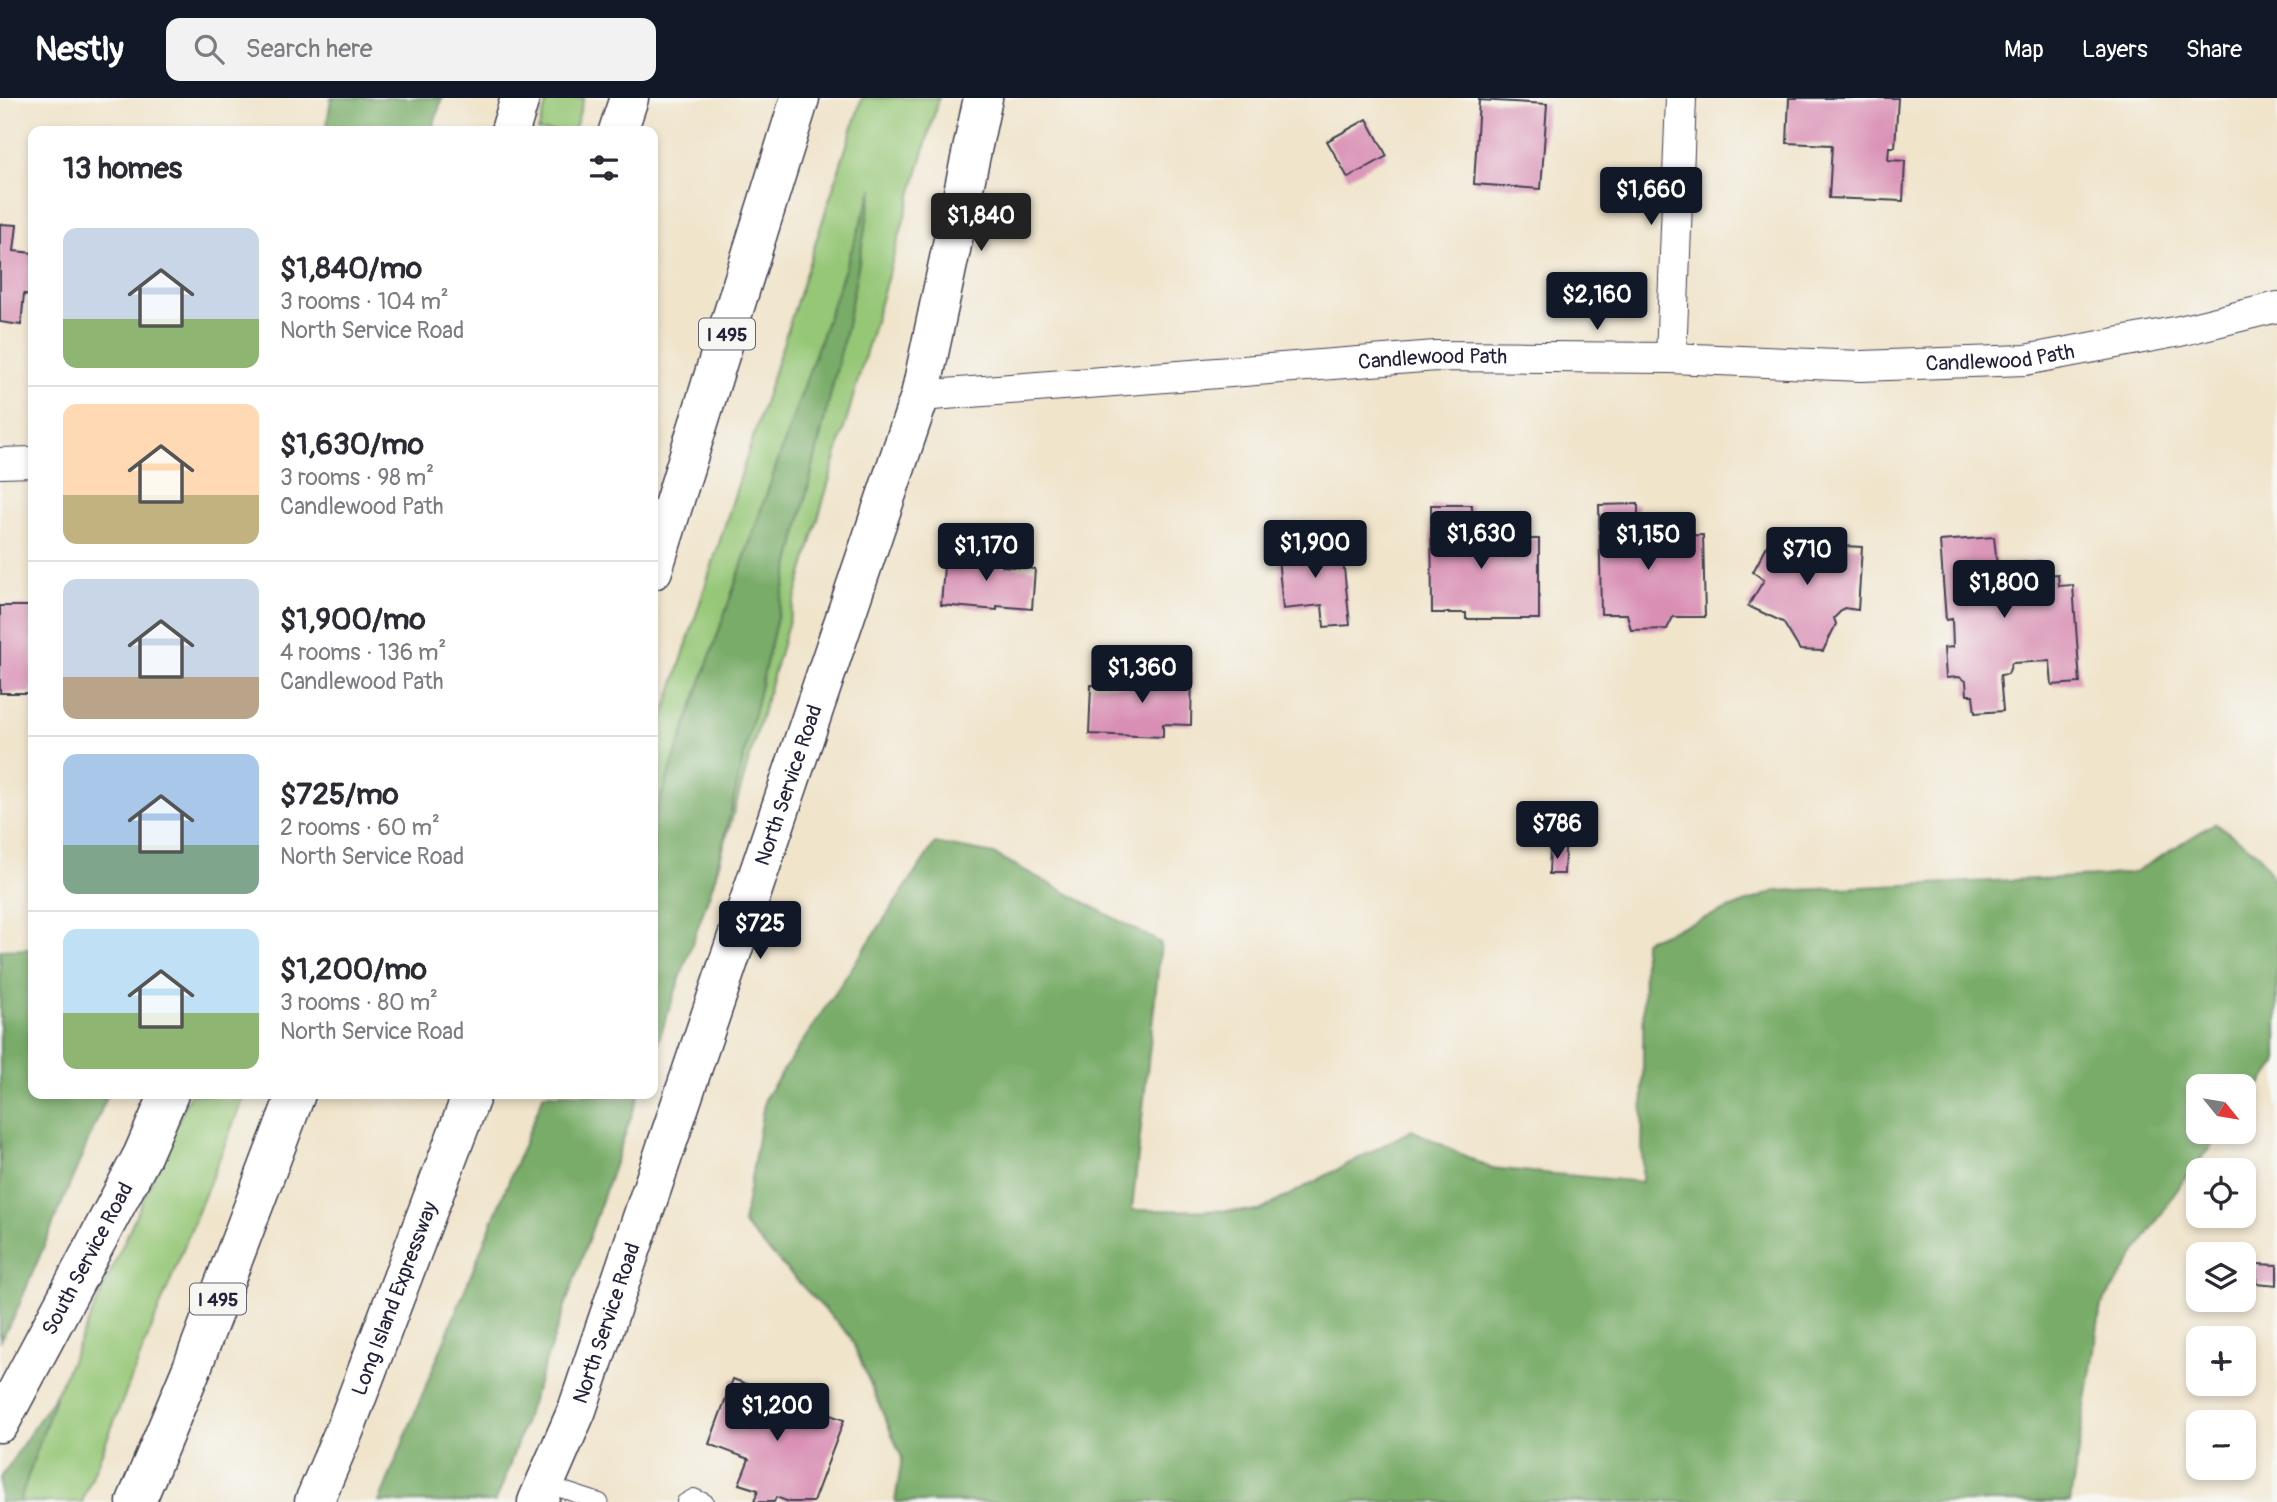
<!DOCTYPE html>
<meta charset="utf-8">
<style>
:root{--surface:#fff;--page:#f2f2f3;--text:#2b2b33;--muted:#7c7c81;--line:#e1e1e2;--accent:#111827}
body{margin:0;font-family:Pangolin,sans-serif;background:var(--page);color:var(--text);height:100vh;display:flex;flex-direction:column;font-size:26px;white-space:nowrap}
*{box-sizing:border-box;margin:0}
p{font-size:23px;color:var(--muted)}
.icon{flex:none;width:38px;height:38px;fill:none;stroke:currentColor;stroke-width:2;stroke-linecap:round;stroke-linejoin:round}
.map{position:relative;flex:1;overflow:hidden}
.panel{position:absolute;left:28px;top:28px;width:630px;height:973px;display:flex;flex-direction:column;background:var(--surface);border-radius:14px;box-shadow:0 4px 10px #0003}
.panel>*{flex:none}
.needle{width:46px;rotate:120deg}
.fabs{position:absolute;left:2186px;top:976px;display:grid;gap:14px}
.fabs a{display:grid;place-items:center;width:70px;height:70px;border-radius:14px;background:var(--surface);box-shadow:0 4px 10px #0003;font-size:35px}
.price{position:absolute;translate:-50% -60px;padding:0 16px;border-radius:7px;background:var(--accent);color:#fff;font-size:23px;line-height:46px;filter:drop-shadow(0 2px 4px #0008)}
.price::after{content:'';position:absolute;left:50%;top:42px;width:21px;height:16px;margin-left:-10px;background:inherit;clip-path:polygon(0 0,100% 0,50% 100%)}
.price.selected{background:#222;color:#fff}
ul{padding:0;list-style:none}
li{display:flex;align-items:center;gap:21px;height:175px;padding:0 35px}
li+li{border-top:2px solid var(--line)}
li span{display:grid;place-items:center;flex:none;width:196px;height:140px;border-radius:14px;color:#555}
li>.icon{margin-inline-start:auto}
span .icon{width:84px;height:84px;fill:#fffc;stroke-width:1}
li b{font-size:30px}
h2{display:flex;justify-content:space-between;align-items:center;height:84px;padding:0 35px;font-size:30px}
header{display:flex;align-items:center;gap:42px;box-sizing:border-box;height:98px;padding:0 35px;background:var(--accent);color:#fff}
header strong{font-size:33px}
nav{display:flex;gap:38px;margin-inline-start:auto;font-size:24px}
.search{width:490px;height:63px;background:var(--page);display:flex;align-items:center;gap:18px;box-sizing:border-box;padding:0 24px;border-radius:14px;color:var(--muted);font-size:26px}
.map>svg:first-child{display:block}
.green{fill:#96c777;stroke:#5c7459;stroke-width:2}
.forest{fill:#78ac68;stroke:#4d6752;stroke-width:2}
.building{fill:#d98fb4}
.lines{fill:none;stroke-linecap:round;stroke-linejoin:round}
.lane-casing{stroke:#413f51;stroke-width:18}
.street-casing{stroke:#413f51;stroke-width:32}
.secondary-casing{stroke:#413f51;stroke-width:41}
.highway-casing{stroke:#413f51;stroke-width:41}
.lane{stroke:#fff;stroke-width:16}
.street{stroke:#fff;stroke-width:30}
.secondary{stroke:#fff;stroke-width:38}
.highway{stroke:#fff;stroke-width:38}
.labels{text-anchor:middle;stroke-width:5;stroke-linejoin:round;paint-order:stroke}
.shield{fill:#f6f6f2;stroke:#626272;stroke-width:2}
.shield-label{font-size:19px;font-weight:bold;fill:#22223b}
.street-label{font-size:21px;fill:#22223b;stroke:#f6f6f2}
</style>
<header>
<strong>Nestly</strong>
<div class="search"><svg class="icon" aria-label="search" viewBox="0 0 24 24"><circle cx="10" cy="10" r="6"/><path d="M15 15l6 6"/></svg>Search here</div>
<nav><a>Map</a><a>Layers</a><a>Share</a></nav>
</header>
<div class="map">
<svg width="2277" height="1404" viewBox="0 0 2277 1404">
<rect width="100%" height="100%" fill="#f6f6f2"/>
<filter id="ink" filterUnits="userSpaceOnUse"><feTurbulence type="fractalNoise" baseFrequency=".0143" numOctaves="2"/><feDisplacementMap in="SourceGraphic" scale="14" xChannelSelector="R" yChannelSelector="G"/><feConvolveMatrix kernelMatrix="1 2 1 2 8 2 1 2 1" color-interpolation-filters="sRGB"/></filter>
<filter id="wash" filterUnits="userSpaceOnUse"><feTurbulence type="fractalNoise" baseFrequency=".00686" numOctaves="4" result="noise"/><feDisplacementMap in="SourceGraphic" scale="28" xChannelSelector="R" yChannelSelector="G"/><feGaussianBlur stdDeviation="1.57" result="paint"/><feColorMatrix in="noise" values="0 0 0 0 0 0 0 0 0 0 0 0 0 0 0 0 0 1.4 0 .05"/><feComposite in="paint" operator="in"/></filter>
<g filter="url(#wash)">
<rect width="100%" height="100%" fill="#f0e4cb"/>
<!-- green -->
<g class="green">
<polygon points="548,0 584,0 574,33 538,33"/>
<polygon points="862,0 939,0 714,783 847,227 871,97 653,722 653,651"/>
<polygon points="190,996 245,996 82,1404 19,1404 57,1294"/>
</g>
<!-- forest -->
<g class="forest">
<polygon points="331,0 442,0 432,33 326,33"/>
<polygon points="873,90 847,227 714,783 653,958 653,722"/>
<polygon points="2215,725 2259,756 2277,786 2277,966 2244,1008 2244,989 2198,989 2198,1034 2223,1034 2185,1080 2101,1208 2070,1404 895,1404 902,1360 850,1238 743,1126 765,1000 935,745 994,756 1161,845 1132,1112 1259,1113 1412,1032 1490,1070 1642,1084 1644,843 1776,793 2102,778 2135,774"/>
<polygon points="33,851 33,996 108,996 14,1219 0,1242 0,852"/>
<polygon points="544,996 639,996 503,1386 495,1404 379,1404"/>
<polygon points="57,1294 19,1404 0,1404 0,1381"/>
</g>
<g id="blocks">
<!-- building -->
<g class="building">
<polygon points="1789,0 1898,0 1895,49 1889,49 1888,62 1905,63 1903,103 1829,100 1832,47 1787,45"/>
<polygon points="1479,2 1547,6 1541,91 1474,86"/>
<polygon points="1367,21 1387,58 1348,80 1327,43"/>
<polygon points="0,126 17,127 14,153 33,155 31,197 24,196 21,227 0,224"/>
<polygon points="1638,406 1638,453 1653,453 1653,438 1703,437 1705,519 1673,519 1667,531 1631,532 1627,516 1601,516 1599,407"/>
<polygon points="1431,407 1472,407 1472,457 1489,457 1489,441 1539,441 1539,521 1466,521 1466,515 1432,515"/>
<polygon points="1777,429 1806,446 1862,449 1858,512 1844,510 1834,520 1836,526 1823,553 1800,552 1783,524 1748,508 1764,482 1753,474"/>
<polygon points="1994,439 1997,467 2042,463 2043,477 2058,476 2059,488 2073,487 2080,585 2052,587 2050,563 2012,565 2008,576 2000,577 2003,613 1975,615 1973,597 1967,597 1966,583 1959,579 1946,580 1944,550 1953,549 1952,521 1946,522 1940,443"/>
<polygon points="1341,442 1350,527 1324,529 1322,507 1283,511 1277,449"/>
<polygon points="945,455 1003,460 1002,468 1035,471 1032,511 997,508 997,512 941,507"/>
<polygon points="0,508 33,508 32,595 0,595"/>
<polygon points="1128,573 1192,575 1191,627 1163,626 1163,639 1089,636 1091,587 1128,588"/>
<polygon points="1550,750 1565,751 1564,776 1549,776"/>
<polygon points="2257,1166 2277,1167 2277,1187 2256,1185"/>
<polygon points="733,1281 844,1322 813,1404 789,1404 776,1399 774,1404 754,1404 758,1392 739,1386 749,1361 709,1346"/>
</g>
</g>
</g>
<g filter="url(#ink)">
<use href="#blocks" fill-opacity="0" stroke="#413f51" stroke-width="2"/>
<g class="lines">
<!-- lane casing -->
<g class="lane-casing">
<g id="lane">
<polyline points="545,1386 600,1404"/>
<polyline points="685,1404 694,1399 705,1404"/>
</g>
</g>
<!-- street casing -->
<g class="street-casing">
<g id="street">
<polyline points="1671,260 1681,0"/>
<path id="s1" d="M920,298L1436,258L1671,260L1861,268L2025,262L2180,233L2277,209"/>
<polyline points="0,365 33,364"/>
</g>
</g>
<!-- secondary casing -->
<g class="secondary-casing">
<g id="secondary">
<polyline points="510,33 520,0"/>
<path id="s2" d="M0,1325L142,1058L169,996"/>
<path id="s3" d="M537,1404L577,1312L920,298L983,0"/>
</g>
</g>
<!-- highway casing -->
<g class="highway-casing">
<g id="highway">
<polyline points="618,33 629,0"/>
<polyline points="653,472 800,0"/>
<polyline points="136,1404 192,1270 296,996"/>
<path id="s4" d="M314,1404L345,1331L472,996"/>
</g>
</g>
<!-- lane -->
<use href="#lane" class="lane"/>
<!-- street -->
<use href="#street" class="street"/>
<!-- secondary -->
<use href="#secondary" class="secondary"/>
<!-- highway -->
<use href="#highway" class="highway"/>
</g>
</g>
<g class="labels">
<!-- shield labels -->
<g class="shield">
<rect x="699" y="220.5" width="56" height="31" rx="5"/>
<rect x="190" y="1185.5" width="56" height="31" rx="5"/>
</g>
<g class="shield-label">
<text x="727" y="243">I 495</text>
<text x="218" y="1208">I 495</text>
</g>
<!-- street labels -->
<g class="street-label">
<text dy="7" stroke="none"><textPath href="#s1" startOffset="1082">Candlewood Path</textPath></text>
<text dy="7" stroke="none"><textPath href="#s1" startOffset="514">Candlewood Path</textPath></text>
<text dy="7" stroke="none"><textPath href="#s3" startOffset="760">North Service Road</textPath></text>
<text dy="7" stroke="none"><textPath href="#s2" startOffset="186">South Service Road</textPath></text>
<text dy="7" stroke="none"><textPath href="#s4" startOffset="219">Long Island Expressway</textPath></text>
<text dy="7" stroke="none"><textPath href="#s3" startOffset="192">North Service Road</textPath></text>
</g>
</g>
</svg>
<div class="fabs">
<a><svg class="needle" viewBox="-14 -14 28 28"><path d="M0-13l5 13h-10z" fill="#e53935"/><path d="M0 13l5-13h-10z" fill="#7c7c81"/></svg></a>
<a><svg class="icon" aria-label="locate" viewBox="0 0 24 24"><circle cx="12" cy="12" r="6"/><path d="M12 2v4M12 18v4M2 12h4M18 12h4"/></svg></a>
<a><svg class="icon" aria-label="layers" viewBox="0 0 24 24"><path d="M12 4l9 5-9 5-9-5zM3 14l9 5 9-5"/></svg></a>
<a>+</a>
<a>−</a>
</div>
<b class="price" style="left:1651px;top:129px">$1,660</b>
<b class="price selected" style="left:981px;top:155px">$1,840</b>
<b class="price" style="left:1597px;top:234px">$2,160</b>
<b class="price" style="left:1481px;top:473px">$1,630</b>
<b class="price" style="left:1648px;top:474px">$1,150</b>
<b class="price" style="left:1315px;top:482px">$1,900</b>
<b class="price" style="left:986px;top:485px">$1,170</b>
<b class="price" style="left:1807px;top:489px">$710</b>
<b class="price" style="left:2004px;top:522px">$1,800</b>
<b class="price" style="left:1142px;top:607px">$1,360</b>
<b class="price" style="left:1557px;top:763px">$786</b>
<b class="price" style="left:760px;top:863px">$725</b>
<b class="price" style="left:777px;top:1345px">$1,200</b>
<section class="panel">
<h2>13 homes<svg class="icon" aria-label="filters" viewBox="0 0 24 24"><path d="M4 7h16M4 17h16"/><circle cx="9" cy="7" r="2"/><circle cx="15" cy="17" r="2"/></svg></h2>
<ul>
<li><span style="background:linear-gradient(#c9d6e8 65%,#8fb573 0)"><svg class="icon" aria-label="home" viewBox="0 0 24 24"><path d="M3 11l9-7 9 7M6 9v11h12V9"/></svg></span><div><b>$1,840/mo</b><p>3 rooms · 104 m²</p><p>North Service Road</p></div></li>
<li><span style="background:linear-gradient(#ffd9b3 65%,#c2b280 0)"><svg class="icon" aria-label="home" viewBox="0 0 24 24"><path d="M3 11l9-7 9 7M6 9v11h12V9"/></svg></span><div><b>$1,630/mo</b><p>3 rooms · 98 m²</p><p>Candlewood Path</p></div></li>
<li><span style="background:linear-gradient(#c9d6e8 70%,#b9a48a 0)"><svg class="icon" aria-label="home" viewBox="0 0 24 24"><path d="M3 11l9-7 9 7M6 9v11h12V9"/></svg></span><div><b>$1,900/mo</b><p>4 rooms · 136 m²</p><p>Candlewood Path</p></div></li>
<li><span style="background:linear-gradient(#a9c7e8 65%,#7fa58c 0)"><svg class="icon" aria-label="home" viewBox="0 0 24 24"><path d="M3 11l9-7 9 7M6 9v11h12V9"/></svg></span><div><b>$725/mo</b><p>2 rooms · 60 m²</p><p>North Service Road</p></div></li>
<li><span style="background:linear-gradient(#bfe0f5 60%,#8fb573 0)"><svg class="icon" aria-label="home" viewBox="0 0 24 24"><path d="M3 11l9-7 9 7M6 9v11h12V9"/></svg></span><div><b>$1,200/mo</b><p>3 rooms · 80 m²</p><p>North Service Road</p></div></li>
</ul>
</section>
</div>
